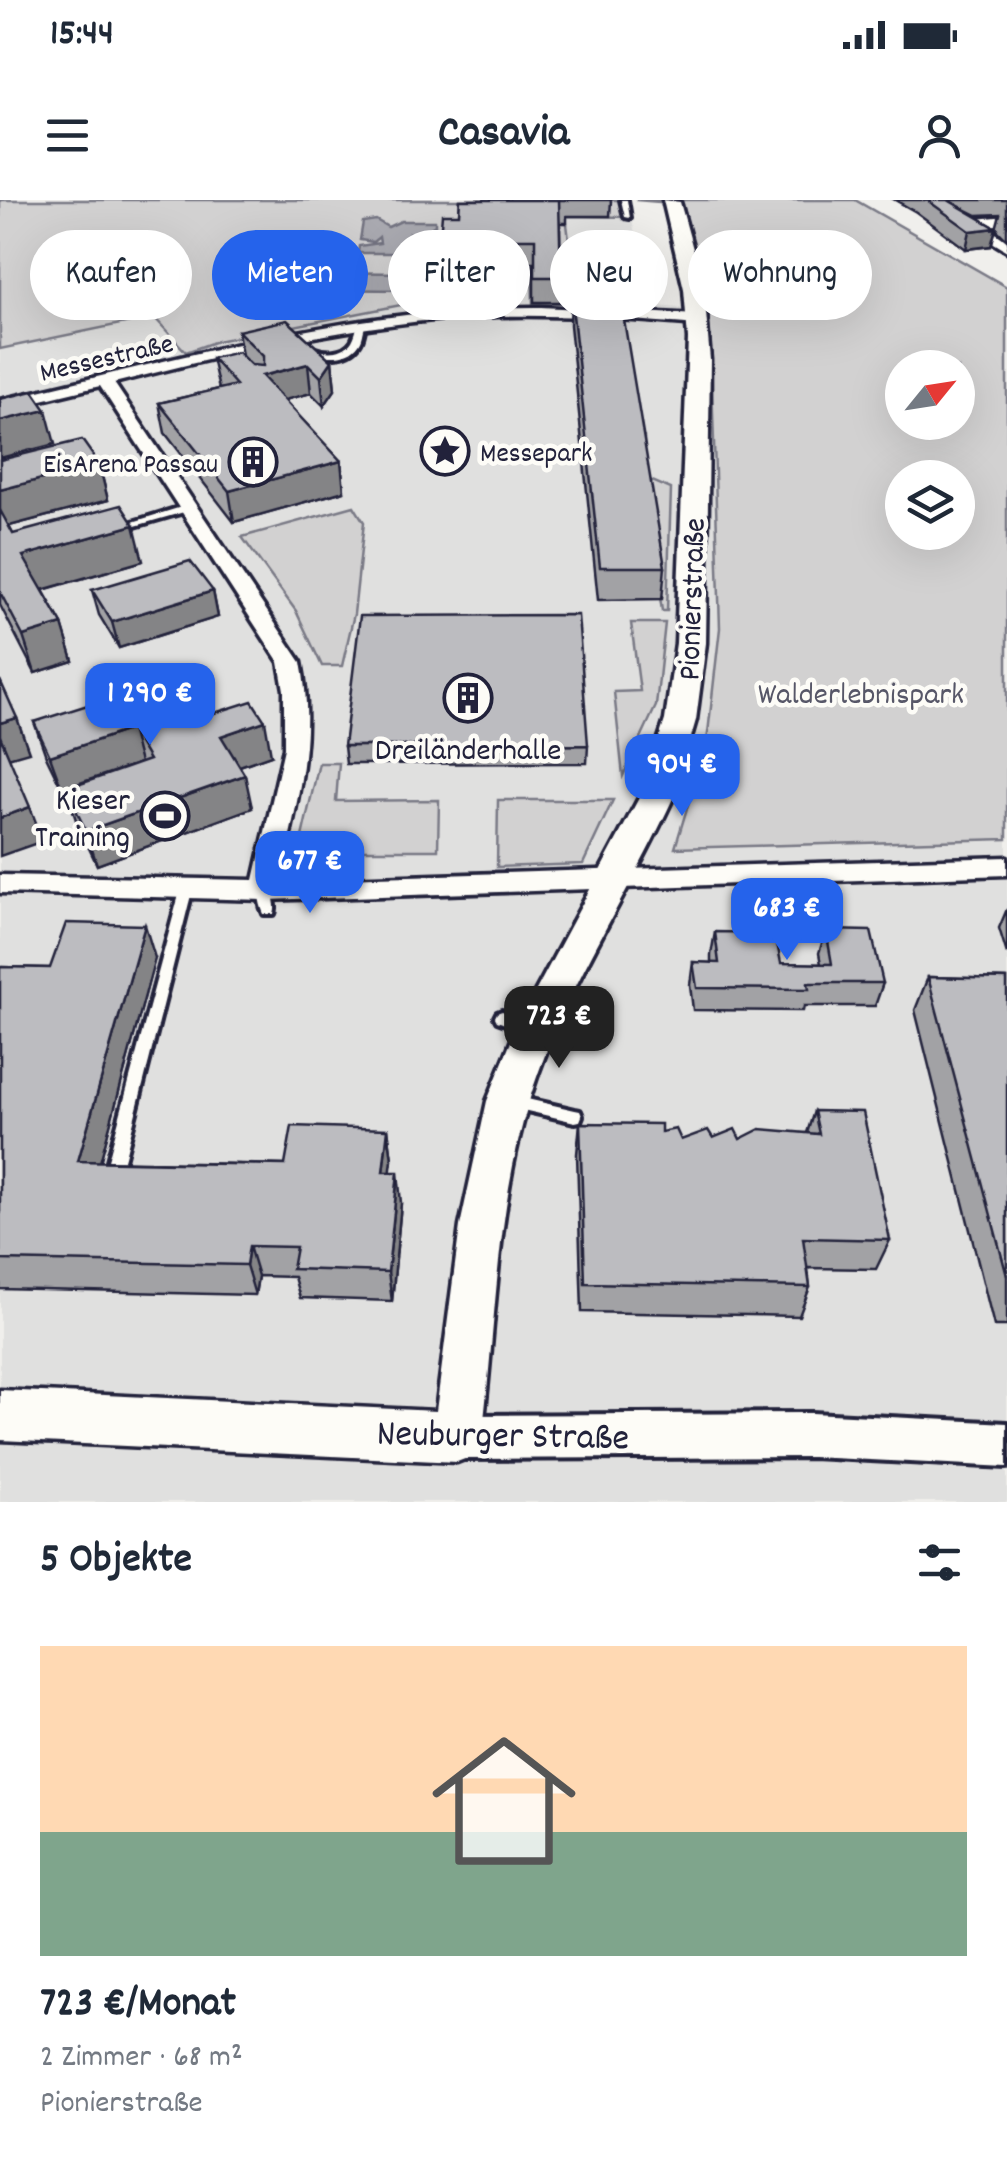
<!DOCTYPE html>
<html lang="de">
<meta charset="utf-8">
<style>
:root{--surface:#fff;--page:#f2f2f3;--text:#1f2937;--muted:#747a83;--line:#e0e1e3;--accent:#2563eb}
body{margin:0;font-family:Dekko,sans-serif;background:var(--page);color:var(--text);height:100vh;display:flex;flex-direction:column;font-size:38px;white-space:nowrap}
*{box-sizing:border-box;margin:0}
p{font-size:32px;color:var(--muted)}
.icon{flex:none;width:55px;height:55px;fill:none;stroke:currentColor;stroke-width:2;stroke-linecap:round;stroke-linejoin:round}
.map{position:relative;height:1302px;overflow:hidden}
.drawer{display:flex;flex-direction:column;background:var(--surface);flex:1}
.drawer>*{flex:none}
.hud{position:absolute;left:30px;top:30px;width:948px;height:90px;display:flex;gap:20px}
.needle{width:65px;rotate:60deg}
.buttons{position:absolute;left:885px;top:150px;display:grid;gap:20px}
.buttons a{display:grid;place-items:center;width:90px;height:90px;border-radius:50%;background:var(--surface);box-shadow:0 10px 40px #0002;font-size:50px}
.price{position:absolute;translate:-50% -85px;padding:0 22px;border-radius:20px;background:var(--accent);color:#fff;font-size:32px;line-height:65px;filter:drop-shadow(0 2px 5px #0008)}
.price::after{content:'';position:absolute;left:50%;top:60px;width:30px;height:22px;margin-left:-15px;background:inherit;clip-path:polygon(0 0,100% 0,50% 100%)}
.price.active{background:#222;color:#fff}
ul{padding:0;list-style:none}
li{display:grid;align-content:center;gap:20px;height:530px;padding:0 40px}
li+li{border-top:2px solid var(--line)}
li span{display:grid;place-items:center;height:310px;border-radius:0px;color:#555}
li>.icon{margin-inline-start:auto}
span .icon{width:180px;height:180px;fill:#fffc;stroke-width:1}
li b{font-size:42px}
h2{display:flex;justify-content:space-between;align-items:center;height:120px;padding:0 40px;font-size:42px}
.chip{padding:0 35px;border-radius:45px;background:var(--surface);box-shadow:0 10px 40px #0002;font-size:35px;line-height:90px}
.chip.active{background:var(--accent);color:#fff}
.status{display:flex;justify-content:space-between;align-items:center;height:70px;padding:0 50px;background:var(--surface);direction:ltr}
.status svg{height:28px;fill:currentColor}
header{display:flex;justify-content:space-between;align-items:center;height:130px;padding:0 40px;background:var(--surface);font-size:45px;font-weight:700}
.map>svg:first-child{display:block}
.built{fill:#e0e0df}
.green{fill:#d2d1d1;stroke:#7a7a86;stroke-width:2.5;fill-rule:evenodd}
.water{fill:#a9a9b0;stroke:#737381;stroke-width:2.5}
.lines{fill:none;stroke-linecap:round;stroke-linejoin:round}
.service-casing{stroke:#22223b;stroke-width:8}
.minor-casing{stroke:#22223b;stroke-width:7}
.tertiary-casing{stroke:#22223b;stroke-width:8}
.secondary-casing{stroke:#22223b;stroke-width:7}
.service{fill:#fdfcf7;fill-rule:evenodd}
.minor{fill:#fdfcf7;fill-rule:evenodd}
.tertiary{fill:#fdfcf7;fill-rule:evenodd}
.secondary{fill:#fdfcf7;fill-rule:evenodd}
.wall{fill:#a2a2a5;stroke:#22223b;stroke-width:2.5}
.shaded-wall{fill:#848486;stroke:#22223b;stroke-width:2.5}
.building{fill:#bcbcc0;stroke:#22223b;stroke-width:2.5}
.labels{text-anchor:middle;stroke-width:9;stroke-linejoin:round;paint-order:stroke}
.far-street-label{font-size:28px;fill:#22223b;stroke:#fdfcf7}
.far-poi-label{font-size:28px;fill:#22223b;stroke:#fdfcf7;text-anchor:start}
.street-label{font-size:32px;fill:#22223b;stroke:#fdfcf7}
.park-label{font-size:32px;fill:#575768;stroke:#fdfcf7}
.poi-label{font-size:32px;fill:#22223b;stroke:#fdfcf7}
.near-street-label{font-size:38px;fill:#22223b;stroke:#fdfcf7}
</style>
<div class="status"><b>15:44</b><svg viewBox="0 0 49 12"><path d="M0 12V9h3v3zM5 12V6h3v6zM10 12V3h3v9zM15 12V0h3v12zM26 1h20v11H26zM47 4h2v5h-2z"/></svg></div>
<header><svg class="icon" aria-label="menu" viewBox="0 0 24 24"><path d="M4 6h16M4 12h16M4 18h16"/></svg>Casavia<svg class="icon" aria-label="person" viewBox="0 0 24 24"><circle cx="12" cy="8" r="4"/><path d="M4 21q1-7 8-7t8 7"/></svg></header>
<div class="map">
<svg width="1007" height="1302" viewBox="0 0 1007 1302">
<rect width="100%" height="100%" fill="#f0efec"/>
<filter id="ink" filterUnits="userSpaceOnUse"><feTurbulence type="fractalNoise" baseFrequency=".01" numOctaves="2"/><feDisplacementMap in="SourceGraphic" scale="20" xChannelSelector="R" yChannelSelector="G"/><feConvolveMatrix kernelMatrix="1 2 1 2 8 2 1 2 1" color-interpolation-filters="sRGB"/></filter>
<g filter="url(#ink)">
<!-- built -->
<polygon class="built" points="144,0 628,0 649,105 708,111 720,428 707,542 676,647 1007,639 1007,1302 0,1302 0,149 155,117 186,152"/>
<!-- green -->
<g class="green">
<polygon points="0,0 628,0 631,17 566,16 572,64 562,65 563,103 533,103 532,65 475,65 474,100 406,104 217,141 186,152 154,117 0,149"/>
<path d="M636,0H855L1007,87V639L675,648L707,542L720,428L711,150L708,111L683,4ZM902,168H958V222H902ZM902,278H958V332H902Z"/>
<polygon points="636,234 644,237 645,278 671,289 667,411 662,411"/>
<polygon points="354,306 364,322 354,414 342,466 322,466 296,411 242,337"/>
<polygon points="631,423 665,423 656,506 623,576 614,492 640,491"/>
<polygon points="319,563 339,563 336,601 439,600 438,650 299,650"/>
<polygon points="498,600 613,600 583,664 497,667"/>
</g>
<!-- water -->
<g class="water">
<polygon points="376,20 388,27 401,21 435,21 435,25 422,33 409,33 408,41 437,58 408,47 406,53 358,53 359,46 380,43 379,37 373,42 360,40 363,22"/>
<polygon points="308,72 405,73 403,90 303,89"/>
</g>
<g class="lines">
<!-- service casing -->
<g class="service-casing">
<g id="service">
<polygon points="621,0 627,0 630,18 625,17"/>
<path d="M358,124L365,126C363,132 363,139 359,144C348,160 322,158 308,150L312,148C325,153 343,154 352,141C355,136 356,130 358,124Z"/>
<polygon points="188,305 193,308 191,310 118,331 113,328"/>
<polygon points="808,669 814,674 824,703 823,706 813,706 812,703 802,674"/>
<path d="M265,685L270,687C273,693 277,708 274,714H264C261,708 257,693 260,687Z"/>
<polygon points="186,686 191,688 192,691 122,968 119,973 114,975 109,973 106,968 180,691 181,688"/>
<polygon points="502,811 540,825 542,829 540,833 535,835 497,821 495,817 497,813"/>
<polygon points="514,896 575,910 580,911 582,916 580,921 575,922 514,908 509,906 507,902 509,898"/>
</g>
</g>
<!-- minor casing -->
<g class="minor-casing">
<g id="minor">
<polygon points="923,0 939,0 976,19 1007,16 1007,24 986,26 1007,41 1007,51"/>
<path d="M541,107L698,115L706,120L698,125C624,119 550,113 476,117C353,123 233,153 114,183L301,462C316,537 296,606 280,680L1007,657V675L265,700L0,693V675L254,680L284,548V490L279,462L100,186L0,210V200C179,159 356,106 541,107Z"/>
</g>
</g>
<!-- tertiary casing -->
<g class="tertiary-casing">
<polygon id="tertiary" points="812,1213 1007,1223 1007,1267 812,1257 457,1259 442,1252 435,1237 442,1222 457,1215"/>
</g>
<!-- secondary casing -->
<g class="secondary-casing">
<path id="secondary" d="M663,0L680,2L704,89L710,160L706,443L696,520L674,596C628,697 563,791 530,898C496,1007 496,1125 482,1237L475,1255L457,1262L0,1240V1190L436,1211L460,1026L487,901L519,822L640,596L665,520L676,443L688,139L684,89Z"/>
</g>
<!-- service -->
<use href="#service" class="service"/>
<!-- minor -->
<use href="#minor" class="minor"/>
<!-- tertiary -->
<use href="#tertiary" class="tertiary"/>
<!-- secondary -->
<use href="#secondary" class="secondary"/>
</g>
<!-- wall -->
<g class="wall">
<polygon points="460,0 611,0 610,16 567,16 567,23 560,23 561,102 534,102 534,62 470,62 468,98 438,98 437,74 459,14"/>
<polygon points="895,0 1007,0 1007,40 996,29 1000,14 977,15 951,2 996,28 991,46 966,49 916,12"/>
<polygon points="571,96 665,367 662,399 598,400 570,125"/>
<polygon points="238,131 332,161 335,190 324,206 311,193 284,200 341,261 344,291 234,322 165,233 159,203 219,189 212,158 242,156"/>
<polygon points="0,260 99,264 108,300 9,326 13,334 143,361 43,390 62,424 73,461 35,473 0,405"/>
<polygon points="92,390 213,391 218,417 119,448 99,415"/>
<polygon points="208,515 271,555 239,566 252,608 97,665 77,623 66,589 140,563 62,589 46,556 34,522"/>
<polygon points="588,545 587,563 346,564 344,546"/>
<polygon points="1007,709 1007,754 999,728"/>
<polygon points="826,730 883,783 875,806 804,806 803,811 693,810 690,785 693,762 711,763 711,755 715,732 781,763 821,764 819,753"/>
<polygon points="155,758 100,961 285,965 388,929 392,960 390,972 401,1003 392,1101 300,1098 294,1077 258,1076 255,1095 0,1089 0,767 50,768"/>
<polygon points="928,777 1007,779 1007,1126 994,1126 915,810"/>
<polygon points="814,911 890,1040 876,1069 808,1068 810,1087 799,1116 582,1112 577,954 580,923 661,932 681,940 740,939 807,933"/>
</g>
<!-- shaded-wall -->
<g class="shaded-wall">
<polygon points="996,28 991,46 966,49 970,31"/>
<polygon points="469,39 470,62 468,98 468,74"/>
<polygon points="332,161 335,190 324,206 321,177"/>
<polygon points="308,164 311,193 266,205 262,176"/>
<polygon points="46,210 55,244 0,258 0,221"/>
<polygon points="341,261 344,291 234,322 229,291"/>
<polygon points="99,264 108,300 2,328 0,322 0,290"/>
<polygon points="134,325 143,361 35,392 23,356"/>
<polygon points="213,391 218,417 119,448 112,422"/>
<polygon points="62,424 73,461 35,473 23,436"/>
<polygon points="17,518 29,552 8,558 0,538 0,523"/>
<polygon points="265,521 271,555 228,570 221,536"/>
<polygon points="131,529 140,563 62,589 50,556"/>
<polygon points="245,575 252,608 97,665 86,631"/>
<polygon points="30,607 43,641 0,656 0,618"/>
<polygon points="145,725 155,758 92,992 78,961"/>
<polygon points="388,929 392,960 387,1003 383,972"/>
<polygon points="398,972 401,1003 392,1101 388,1072"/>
<polygon points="249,1046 258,1076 255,1095 246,1065"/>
</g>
<!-- building -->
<g class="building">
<polygon points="460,0 559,0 561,77 535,77 535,39 469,39 468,74 437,74 442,14 459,14"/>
<polygon points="927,0 948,0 996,28 970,31"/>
<polygon points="571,96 620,96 665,367 600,367"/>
<polygon points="287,120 332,161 321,177 308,164 262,176 341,261 229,291 159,203 236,185 212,158 238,152 251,165 263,166 263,156 238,131"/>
<polygon points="33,191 46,210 0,221 0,199"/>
<polygon points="82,240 99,264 0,290 0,260"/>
<polygon points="121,305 134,325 23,356 62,424 23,436 0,392 0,310 13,334"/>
<polygon points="190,361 213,391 112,422 92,390"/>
<polygon points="578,415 588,545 344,546 360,416"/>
<polygon points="182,475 208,515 252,501 265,521 221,536 245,575 86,631 66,589 149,560 131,529 50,556 34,522"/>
<polygon points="0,480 17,518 0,523"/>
<polygon points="0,536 30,607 0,618"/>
<polygon points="66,723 145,725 78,961 285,965 292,926 388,929 383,972 398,972 388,1072 292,1069 296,1047 249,1046 246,1065 0,1060 0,767 50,768"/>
<polygon points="826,730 871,731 883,783 808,783 809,789 697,788 693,762 719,763 715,732 775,733 781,763 832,764"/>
<polygon points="928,777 1007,779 1007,1076"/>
<polygon points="814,911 863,912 890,1040 803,1038 810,1087 585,1083 580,923 661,924 661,932 676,929 681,940 708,930 713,938 735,929 740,939 760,929 819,934"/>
</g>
</g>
<!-- icons -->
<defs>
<g id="sight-ring" transform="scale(2.5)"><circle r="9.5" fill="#fdfcf7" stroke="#22223b" stroke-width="1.5"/><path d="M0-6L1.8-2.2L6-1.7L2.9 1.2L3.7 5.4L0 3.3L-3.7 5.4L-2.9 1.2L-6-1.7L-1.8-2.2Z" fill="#22223b"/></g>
<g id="building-ring" transform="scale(2.5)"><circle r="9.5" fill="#fdfcf7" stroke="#22223b" stroke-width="1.5"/><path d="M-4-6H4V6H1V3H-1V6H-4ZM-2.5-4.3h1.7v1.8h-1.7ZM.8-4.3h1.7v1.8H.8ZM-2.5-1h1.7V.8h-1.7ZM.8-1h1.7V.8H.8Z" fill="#22223b"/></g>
<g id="stadium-ring" transform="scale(2.5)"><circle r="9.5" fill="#fdfcf7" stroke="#22223b" stroke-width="1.5"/><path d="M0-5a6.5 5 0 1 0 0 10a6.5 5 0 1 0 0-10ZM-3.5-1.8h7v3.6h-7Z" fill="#22223b"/></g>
</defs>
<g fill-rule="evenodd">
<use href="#sight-ring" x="445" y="251"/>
<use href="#building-ring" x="253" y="262"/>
<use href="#building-ring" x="468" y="498"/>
<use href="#stadium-ring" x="165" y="616"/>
</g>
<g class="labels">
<!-- far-street labels -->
<g class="far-street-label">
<text transform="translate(106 156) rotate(-13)" y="10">Messestraße</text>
</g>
<!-- far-poi labels -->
<g class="far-poi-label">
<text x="480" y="261">Messepark</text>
<text x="218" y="272" text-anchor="end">EisArena Passau</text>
</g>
<!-- street labels -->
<g class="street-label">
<text transform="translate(690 399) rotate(-88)" y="11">Pionierstraße</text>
</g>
<!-- park labels -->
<g class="park-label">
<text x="861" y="503">Walderlebnispark</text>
</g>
<!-- poi labels -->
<g class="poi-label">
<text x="468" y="559">Dreiländerhalle</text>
<text x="130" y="609" text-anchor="end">Kieser<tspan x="130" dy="37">Training</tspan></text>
</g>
<!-- near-street labels -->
<g class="near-street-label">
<text transform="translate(503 1233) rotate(1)" y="13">Neuburger Straße</text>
</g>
</g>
</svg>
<div class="buttons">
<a><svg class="needle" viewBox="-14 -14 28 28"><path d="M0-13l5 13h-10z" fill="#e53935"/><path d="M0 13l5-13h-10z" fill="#747a83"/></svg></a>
<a><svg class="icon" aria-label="layers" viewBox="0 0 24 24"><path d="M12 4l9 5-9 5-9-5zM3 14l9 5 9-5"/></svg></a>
</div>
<b class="price" style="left:150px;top:548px">1 290 €</b>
<b class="price" style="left:682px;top:619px">904 €</b>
<b class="price" style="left:310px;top:716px">677 €</b>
<b class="price" style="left:787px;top:763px">683 €</b>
<b class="price active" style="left:559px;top:871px">723 €</b>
<div class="hud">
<a class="chip">Kaufen</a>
<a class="chip active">Mieten</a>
<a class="chip">Filter</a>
<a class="chip">Neu</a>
<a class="chip">Wohnung</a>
</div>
</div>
<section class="drawer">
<h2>5 Objekte<svg class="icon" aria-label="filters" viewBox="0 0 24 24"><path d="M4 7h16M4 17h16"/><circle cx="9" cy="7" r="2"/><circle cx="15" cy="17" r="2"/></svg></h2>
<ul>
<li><span style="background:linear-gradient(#ffd9b3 60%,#7fa58c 0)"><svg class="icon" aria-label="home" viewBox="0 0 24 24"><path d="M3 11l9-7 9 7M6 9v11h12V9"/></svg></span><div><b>723 €/Monat</b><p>2 Zimmer · 68 m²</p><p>Pionierstraße</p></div></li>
</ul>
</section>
